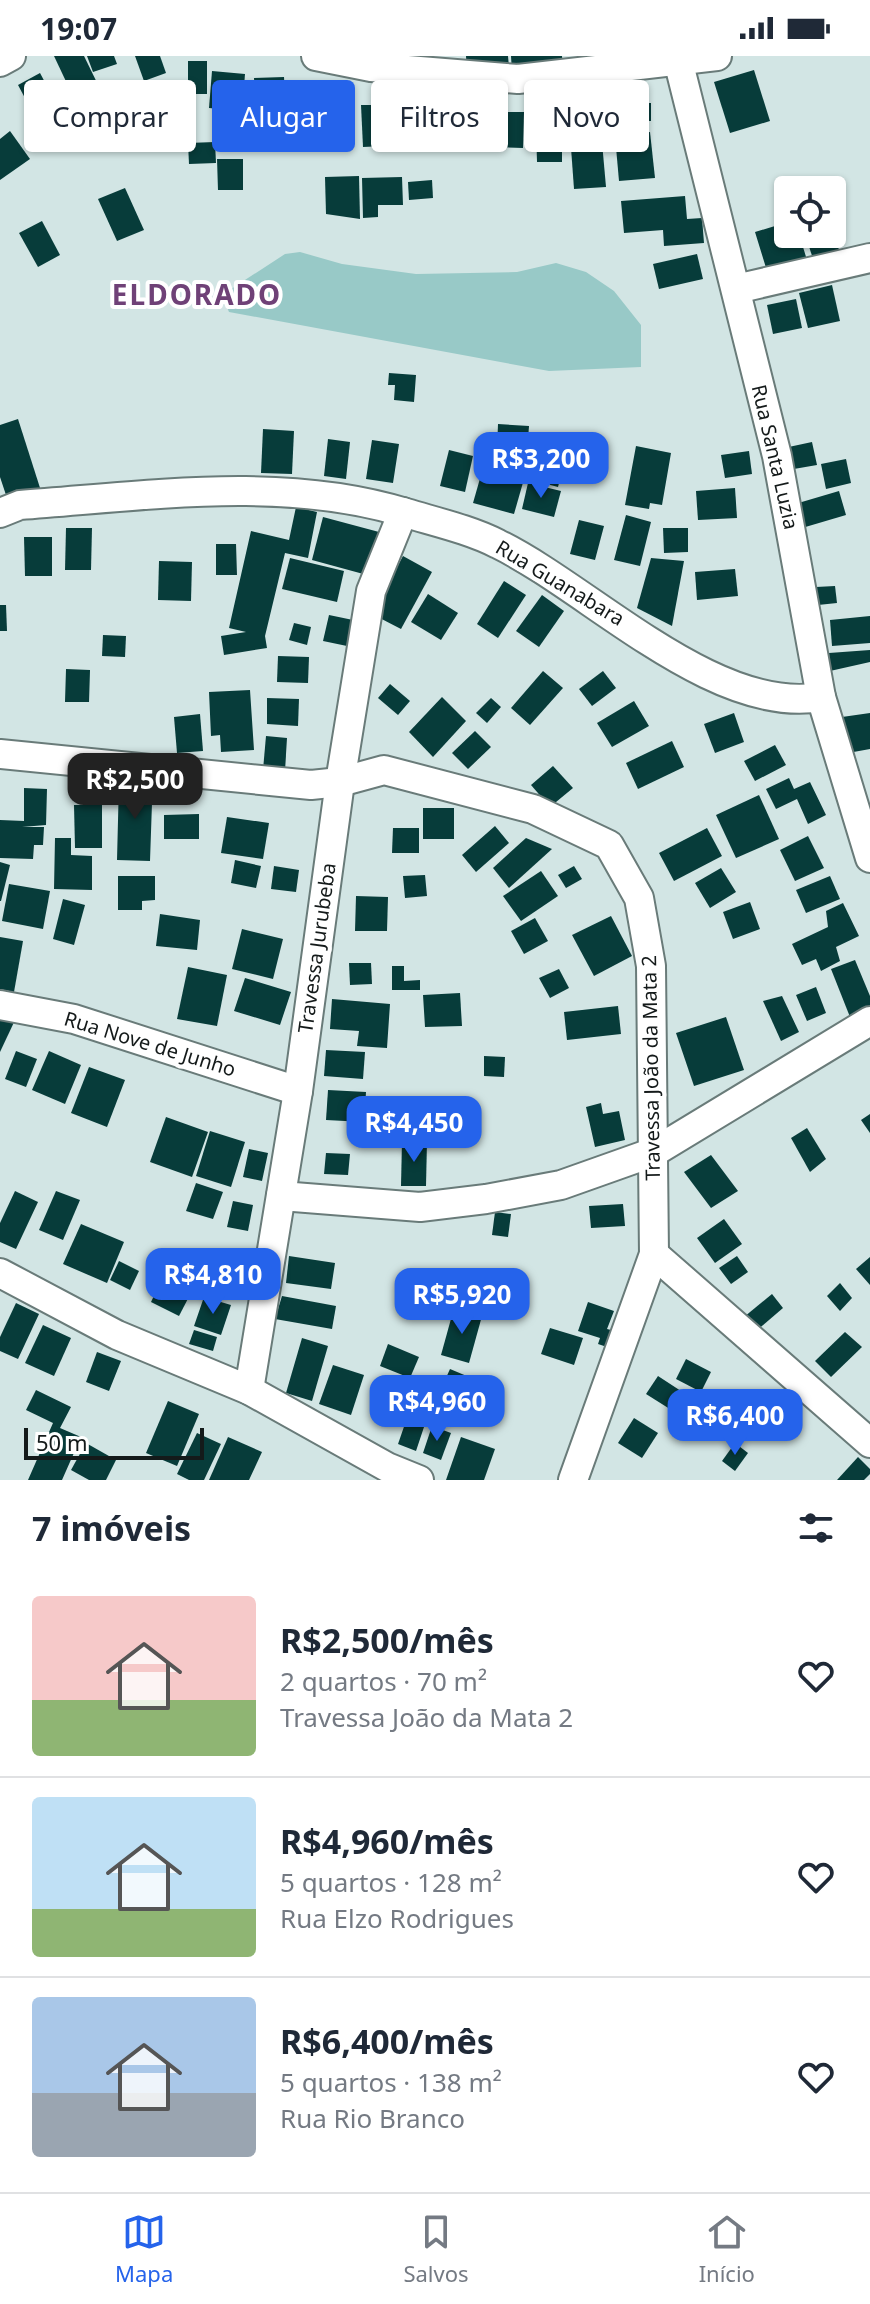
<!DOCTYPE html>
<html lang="pt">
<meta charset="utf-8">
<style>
:root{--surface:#fff;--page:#f2f2f3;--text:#1f2937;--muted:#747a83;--line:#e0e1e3;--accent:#2563eb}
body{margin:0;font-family:"Noto Sans",sans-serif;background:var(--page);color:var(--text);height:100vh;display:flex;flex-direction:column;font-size:30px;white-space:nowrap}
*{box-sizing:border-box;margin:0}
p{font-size:26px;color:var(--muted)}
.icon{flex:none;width:44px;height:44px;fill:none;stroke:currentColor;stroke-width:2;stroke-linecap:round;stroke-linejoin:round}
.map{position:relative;height:1424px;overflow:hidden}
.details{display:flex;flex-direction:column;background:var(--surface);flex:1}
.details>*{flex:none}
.banner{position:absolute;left:24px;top:24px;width:822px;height:72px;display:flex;gap:16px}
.controls{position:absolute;left:774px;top:120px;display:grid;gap:16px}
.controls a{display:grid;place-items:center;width:72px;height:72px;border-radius:8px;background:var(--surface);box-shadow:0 2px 6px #0004;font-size:40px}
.scale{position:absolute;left:24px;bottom:20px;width:180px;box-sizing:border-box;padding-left:8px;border:4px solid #141a1a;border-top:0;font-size:22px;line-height:28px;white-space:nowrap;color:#141a1a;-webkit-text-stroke:6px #fff;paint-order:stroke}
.price{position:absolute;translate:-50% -68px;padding:0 18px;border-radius:16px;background:var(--accent);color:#fff;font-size:26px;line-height:52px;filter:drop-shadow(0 2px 4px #0008)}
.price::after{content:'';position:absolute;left:50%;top:48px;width:24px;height:18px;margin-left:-12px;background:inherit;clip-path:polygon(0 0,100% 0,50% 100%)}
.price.on{background:#222;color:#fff}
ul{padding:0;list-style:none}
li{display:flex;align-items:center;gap:24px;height:200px;padding:0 32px}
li+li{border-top:2px solid var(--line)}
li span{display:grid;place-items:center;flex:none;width:224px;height:160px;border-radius:8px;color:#555}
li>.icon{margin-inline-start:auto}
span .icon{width:96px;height:96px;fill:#fffc;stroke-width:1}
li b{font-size:34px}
h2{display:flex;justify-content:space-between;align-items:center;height:96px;padding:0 32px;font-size:34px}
.pill{padding:0 28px;border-radius:8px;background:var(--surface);box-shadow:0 2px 6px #0004;font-size:28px;line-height:72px}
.pill.on{background:var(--accent);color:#fff}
.status{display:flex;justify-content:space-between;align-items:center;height:56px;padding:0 40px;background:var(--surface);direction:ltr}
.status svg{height:22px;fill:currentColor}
.menu{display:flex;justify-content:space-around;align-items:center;height:112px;border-top:2px solid var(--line);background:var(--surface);font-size:22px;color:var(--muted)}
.menu a{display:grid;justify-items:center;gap:4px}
.menu .on{color:var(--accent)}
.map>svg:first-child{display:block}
.water{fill:#98c9c7}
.building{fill:#073c3a}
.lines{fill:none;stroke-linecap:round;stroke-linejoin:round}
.street-casing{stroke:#697b79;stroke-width:32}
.street{stroke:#fff;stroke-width:28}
.labels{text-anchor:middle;stroke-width:8;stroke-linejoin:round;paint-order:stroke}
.street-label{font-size:20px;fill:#141a1a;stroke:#fff}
.district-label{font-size:28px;font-weight:bold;letter-spacing:2px;fill:#6f4177;stroke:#fff}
</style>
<div class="status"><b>19:07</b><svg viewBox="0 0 49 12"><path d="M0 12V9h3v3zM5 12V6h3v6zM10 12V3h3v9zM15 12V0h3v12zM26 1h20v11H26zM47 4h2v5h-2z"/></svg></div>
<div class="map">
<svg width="870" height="1424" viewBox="0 0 870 1424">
<rect width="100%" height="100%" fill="#d2e5e4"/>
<!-- water -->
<polygon class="water" points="300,196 342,208 416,218 517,216 556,207 586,216 614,235 641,269 641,311 549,315 229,256 222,239 285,198"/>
<!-- building -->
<g class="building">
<polygon points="54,0 84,0 104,41 79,53"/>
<polygon points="87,0 114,0 117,8 93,16"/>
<polygon points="135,0 160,0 166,17 144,25"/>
<polygon points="466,0 508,0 509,11 467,15"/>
<polygon points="511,0 562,0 563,12 512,17"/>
<rect x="188" y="5" width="19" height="33"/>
<polygon points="754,14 770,65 730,77 714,26"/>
<polygon points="212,15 245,18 242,55 209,52"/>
<polygon points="40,17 55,45 33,57 18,29"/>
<polygon points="284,21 287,82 257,83 254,22"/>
<polygon points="313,33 351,33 350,94 313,94"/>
<rect x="621" y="47" width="30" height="18"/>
<polygon points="361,49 384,49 385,90 363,91"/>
<polygon points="499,56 524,56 523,92 498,91"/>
<polygon points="404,67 424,67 424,90 403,90"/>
<polygon points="536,70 562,70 562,106 537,106"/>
<polygon points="10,75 30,103 0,124 0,83"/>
<polygon points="601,75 606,131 574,133 570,78"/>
<polygon points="650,76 655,122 619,125 615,80"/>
<polygon points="215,86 216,107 189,108 188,87"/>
<polygon points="217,103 243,103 243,134 218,134"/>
<polygon points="359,120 360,163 326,158 325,121"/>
<polygon points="402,121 403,149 378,149 378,161 363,162 362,122"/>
<polygon points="432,124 433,142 409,144 408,126"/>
<polygon points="125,132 144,174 117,185 98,143"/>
<polygon points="685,140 687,163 702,162 704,187 664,190 663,174 624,177 621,145"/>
<polygon points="42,165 60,199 38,211 19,177"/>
<polygon points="788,166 788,178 799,178 807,204 767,215 755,176"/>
<polygon points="805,178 834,178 840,197 814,206"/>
<polygon points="697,198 703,223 659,233 653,208"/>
<polygon points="832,229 840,265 808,272 799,237"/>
<polygon points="796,243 802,272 773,278 767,249"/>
<polygon points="389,317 416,319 414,346 394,344 395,329 388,329"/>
<polygon points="18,363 41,435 8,445 0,421 0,369"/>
<polygon points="498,368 529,370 527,396 497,394"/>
<polygon points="263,373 294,375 292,418 261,417"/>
<polygon points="328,383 350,386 346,423 324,420"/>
<polygon points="372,384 399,388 393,427 366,423"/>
<polygon points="812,386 817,409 788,414 784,392"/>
<polygon points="636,390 671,397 662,449 650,447 649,453 625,449"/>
<polygon points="449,394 473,400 465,436 440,430"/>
<polygon points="749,395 752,418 725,422 721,399"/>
<polygon points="487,398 528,409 514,458 473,447"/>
<polygon points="535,399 564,407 558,431 528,423"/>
<polygon points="846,403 851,427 826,433 821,408"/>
<polygon points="528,427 561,435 554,461 522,453"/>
<polygon points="735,432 737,462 698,464 696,435"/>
<polygon points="839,435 846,459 802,472 795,448"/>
<polygon points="296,451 317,456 308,502 285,497 265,580 267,592 224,599 221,580 246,576 229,572 251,475 289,484"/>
<polygon points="626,459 651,466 640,510 614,504"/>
<polygon points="323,461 379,476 367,519 312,504"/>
<polygon points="579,464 604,470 595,504 570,498"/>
<polygon points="66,472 92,472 91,514 65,514"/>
<polygon points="663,472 688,472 688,496 664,497"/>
<polygon points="24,481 52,481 52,520 25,520"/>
<polygon points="216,488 236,488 237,519 216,519"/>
<polygon points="403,500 432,516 401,573 372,558"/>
<polygon points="290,502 344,515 337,546 282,533"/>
<polygon points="651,502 684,505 672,570 637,552"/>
<polygon points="159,505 192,506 191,545 158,544"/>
<polygon points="735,513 738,540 697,544 695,516"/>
<polygon points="504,525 526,539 498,582 477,568"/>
<polygon points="835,530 837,547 818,549 816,531"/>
<polygon points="428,538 458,557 441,584 411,566"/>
<polygon points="542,539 564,555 539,591 516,575"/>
<polygon points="0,549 6,549 7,575 0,575"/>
<polygon points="329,559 353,564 347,590 323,585"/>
<polygon points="870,560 870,587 832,590 830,564"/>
<polygon points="294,567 311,571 307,589 289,584"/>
<polygon points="103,579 126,580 125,601 102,600"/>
<polygon points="870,594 870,606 830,615 829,597"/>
<polygon points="278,600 309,601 308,627 277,626"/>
<polygon points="66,613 90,614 89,646 65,646"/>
<polygon points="543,615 563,632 530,669 511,652"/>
<polygon points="603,615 616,632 592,650 579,633"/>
<polygon points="390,628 410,645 398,659 378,642"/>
<polygon points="250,634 254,694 221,696 220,679 211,680 209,636"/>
<polygon points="442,641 466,665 433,701 409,676"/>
<polygon points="267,642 299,643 298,670 267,668"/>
<polygon points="491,642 501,651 487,667 476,657"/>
<polygon points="634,645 649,670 612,691 597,667"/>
<polygon points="734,657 744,686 715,697 704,668"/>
<polygon points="870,657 870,693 848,697 842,661"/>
<polygon points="200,658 203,695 177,697 174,661"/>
<polygon points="475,675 491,691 468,713 452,697"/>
<polygon points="266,680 287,682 285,715 263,714"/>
<polygon points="672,685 684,711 638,733 626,707"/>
<polygon points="775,689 786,709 755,725 744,705"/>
<polygon points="553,710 573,732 550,751 531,729"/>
<polygon points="789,722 794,733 810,726 826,759 808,768 797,743 776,753 766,733"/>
<polygon points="119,725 146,726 146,731 157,732 156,747 152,747 150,805 117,804"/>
<polygon points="24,732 47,733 46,769 22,771 44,771 43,789 34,789 33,803 0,802 0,764 24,765"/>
<polygon points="759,739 779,783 736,802 716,759"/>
<polygon points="74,749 102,749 102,792 75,792"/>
<rect x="423" y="752" width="31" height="31"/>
<polygon points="199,758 199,783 164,783 164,759"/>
<polygon points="227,761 269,767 263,803 221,797"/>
<polygon points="495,770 509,787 476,816 462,799"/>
<polygon points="393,772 419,772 419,797 392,797"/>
<polygon points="707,772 722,800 674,825 659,797"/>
<polygon points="808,780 824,812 795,825 780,794"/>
<polygon points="55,782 71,782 71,799 92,800 92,834 54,833"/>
<polygon points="526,782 552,793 509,832 493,812"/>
<polygon points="235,804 261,810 256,832 231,827"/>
<polygon points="0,806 10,809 1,845 0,845"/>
<polygon points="274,810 299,814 296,836 271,833"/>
<polygon points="574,810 582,823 566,832 558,819"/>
<polygon points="721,812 736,836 710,852 695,827"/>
<polygon points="541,815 558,840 521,865 503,840"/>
<polygon points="425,819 427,840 405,842 403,820"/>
<polygon points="118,820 155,820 155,844 142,845 142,854 118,854"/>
<polygon points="830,820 840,843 806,857 796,834"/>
<polygon points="9,828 50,835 43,873 2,865"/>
<polygon points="356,840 388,841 387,875 355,875"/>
<polygon points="63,843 85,849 74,889 53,883"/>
<polygon points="750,846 760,873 733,883 723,856"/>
<polygon points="843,847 859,880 836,891 840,905 821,915 816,903 802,909 792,888 828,871 826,855"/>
<polygon points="160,858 200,864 197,894 156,890"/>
<polygon points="611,860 632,900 594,920 572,879"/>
<polygon points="535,862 548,885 524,898 511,875"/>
<polygon points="242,873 283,883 273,923 232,913"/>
<polygon points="0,881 23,885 14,936 0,933"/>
<polygon points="855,904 870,940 870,959 852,966 831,913"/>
<polygon points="349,907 371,907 372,928 350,929"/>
<polygon points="392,910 404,910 404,925 420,924 420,934 392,934"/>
<polygon points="188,911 227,919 217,970 177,963"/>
<polygon points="559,913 569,932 550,942 539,922"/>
<polygon points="245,922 291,936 280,969 234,955"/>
<polygon points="816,931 826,957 807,965 796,939"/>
<polygon points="460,937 462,970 425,971 423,939"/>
<polygon points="782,940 799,976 781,985 763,945"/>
<polygon points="332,943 390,948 387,992 357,990 359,975 330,973"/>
<polygon points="618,950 621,978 567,984 564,956"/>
<polygon points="726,961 744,1014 694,1030 676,977"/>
<polygon points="0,962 16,962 0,996"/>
<polygon points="326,994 365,996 363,1023 324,1020"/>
<polygon points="16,995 37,1003 26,1031 5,1023"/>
<polygon points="49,995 81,1009 65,1048 32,1034"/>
<polygon points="484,1000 505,1001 504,1021 484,1020"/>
<polygon points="89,1011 125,1024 107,1071 71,1057"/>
<polygon points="328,1034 366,1036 364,1066 326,1064"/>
<polygon points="601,1047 603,1058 619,1055 625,1084 595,1091 586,1051"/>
<polygon points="870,1058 870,1077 861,1064"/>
<polygon points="166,1061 208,1076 192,1121 150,1106"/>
<polygon points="807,1072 826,1103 810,1116 791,1082"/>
<polygon points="210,1075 245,1086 231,1131 196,1120"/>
<polygon points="402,1085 427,1085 426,1130 401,1130"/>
<polygon points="249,1093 268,1097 262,1125 243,1121"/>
<polygon points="326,1097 350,1098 348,1119 324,1118"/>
<polygon points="711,1099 738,1135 711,1152 684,1116"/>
<polygon points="196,1127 223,1136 213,1163 186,1155"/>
<polygon points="15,1135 38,1146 16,1193 0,1186 0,1167"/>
<polygon points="56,1135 80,1144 63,1184 39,1174"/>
<polygon points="233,1145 253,1149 248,1175 227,1171"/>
<polygon points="623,1148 625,1170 591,1172 589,1150"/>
<polygon points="495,1156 511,1158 508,1181 492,1179"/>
<polygon points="724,1163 742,1188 715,1207 697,1182"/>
<polygon points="81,1168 124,1186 107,1227 63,1208"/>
<polygon points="289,1200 335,1207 331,1233 286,1227"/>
<polygon points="737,1200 748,1216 731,1228 719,1212"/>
<polygon points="870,1201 870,1229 856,1213"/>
<polygon points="119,1205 139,1215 130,1234 110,1224"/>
<polygon points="165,1217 194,1231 179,1260 151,1246"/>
<polygon points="412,1226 436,1231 430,1257 407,1251"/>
<polygon points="840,1227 852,1242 840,1255 827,1240"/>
<polygon points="772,1238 783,1252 756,1275 744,1261"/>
<polygon points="282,1240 336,1250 332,1273 275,1263"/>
<polygon points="204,1241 231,1249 221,1279 194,1270"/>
<polygon points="588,1246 614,1255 607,1273 619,1276 613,1293 598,1288 600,1282 578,1275"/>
<polygon points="16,1247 39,1258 18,1303 0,1295 0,1281"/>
<polygon points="454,1252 482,1260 469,1307 441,1299"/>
<polygon points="43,1269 71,1282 54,1320 25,1307"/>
<polygon points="550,1272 583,1282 574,1309 541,1298"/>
<polygon points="194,1274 217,1281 213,1295 189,1288"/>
<polygon points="845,1276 862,1291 831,1321 815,1305"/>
<polygon points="302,1282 328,1290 312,1345 286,1337"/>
<polygon points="388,1288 419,1301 410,1322 380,1310"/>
<polygon points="97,1296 121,1305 109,1335 86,1326"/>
<polygon points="686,1303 711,1316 701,1336 676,1323"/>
<polygon points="333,1309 364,1319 351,1359 319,1348"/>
<polygon points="450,1313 481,1326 470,1352 464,1343 441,1333"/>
<polygon points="658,1320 684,1337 673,1355 646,1338"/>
<polygon points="36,1334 71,1351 60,1372 81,1381 62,1424 28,1424 53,1367 26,1354"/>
<polygon points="168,1345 199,1358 177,1410 146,1397"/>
<polygon points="714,1349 737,1364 727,1379 704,1364"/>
<polygon points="407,1362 425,1368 416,1395 398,1388"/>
<polygon points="634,1362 658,1377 642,1402 618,1387"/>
<polygon points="432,1370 451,1377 441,1404 423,1397"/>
<polygon points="197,1377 221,1388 204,1424 189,1424 177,1418"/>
<polygon points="228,1381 262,1396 249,1424 209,1424"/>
<polygon points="461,1381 495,1393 484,1424 446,1424"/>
<polygon points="86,1387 116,1404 106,1424 89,1424 71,1414"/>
<polygon points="735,1387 748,1397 735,1415 722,1405"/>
<polygon points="858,1401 870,1413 870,1418 864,1424 837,1424"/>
</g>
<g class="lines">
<!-- street casing -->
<g class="street-casing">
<g id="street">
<polyline points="316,0 371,11 518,23 717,0"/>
<polyline points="677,0 777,400 821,641 870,802"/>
<polyline points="0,6 11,0"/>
<polyline points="736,233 870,202"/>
<path d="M0,457L20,449C146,440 283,419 406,457C436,466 471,474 498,488C590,533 715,660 821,641"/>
<polyline points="0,698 311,729 340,726 384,714 533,753 609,789 639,842 651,910 654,1198 573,1424"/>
<polyline points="0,949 74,963 298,1035"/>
<polyline points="281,1140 420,1151 486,1143 561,1129 654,1096 870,965"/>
<polyline points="654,1198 870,1387"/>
<polyline points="0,1217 117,1279 249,1334 387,1411 419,1424"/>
<polyline points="249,1334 298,1035 340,726 371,535 403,456"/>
</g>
</g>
<!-- street -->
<use href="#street" class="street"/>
</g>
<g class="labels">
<!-- street labels -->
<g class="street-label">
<text transform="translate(775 401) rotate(77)" y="7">Rua Santa Luzia</text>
<text transform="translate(560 527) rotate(31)" y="7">Rua Guanabara</text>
<text transform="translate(317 892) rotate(-82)" y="7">Travessa Jurubeba</text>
<text transform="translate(150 988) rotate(17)" y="7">Rua Nove de Junho</text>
<text transform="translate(651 1012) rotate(-91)" y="7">Travessa João da Mata 2</text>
</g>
<!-- district labels -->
<g class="district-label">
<text x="197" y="249">ELDORADO</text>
</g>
</g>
</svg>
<div class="controls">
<a><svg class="icon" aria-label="locate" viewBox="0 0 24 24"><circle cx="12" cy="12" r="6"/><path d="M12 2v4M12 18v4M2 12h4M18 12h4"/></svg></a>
</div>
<div class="scale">50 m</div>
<b class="price" style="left:541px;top:444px">R$3,200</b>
<b class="price on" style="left:135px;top:765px">R$2,500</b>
<b class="price" style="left:414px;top:1108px">R$4,450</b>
<b class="price" style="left:213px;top:1260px">R$4,810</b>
<b class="price" style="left:462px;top:1280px">R$5,920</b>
<b class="price" style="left:437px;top:1387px">R$4,960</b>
<b class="price" style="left:735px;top:1401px">R$6,400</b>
<div class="banner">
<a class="pill">Comprar</a>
<a class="pill on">Alugar</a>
<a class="pill">Filtros</a>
<a class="pill">Novo</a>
</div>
</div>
<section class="details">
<h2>7 imóveis<svg class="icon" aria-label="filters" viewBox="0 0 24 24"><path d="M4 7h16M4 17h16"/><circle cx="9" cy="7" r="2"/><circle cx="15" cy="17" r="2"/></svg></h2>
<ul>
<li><span style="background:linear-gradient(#f6c9c9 65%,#8fb573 0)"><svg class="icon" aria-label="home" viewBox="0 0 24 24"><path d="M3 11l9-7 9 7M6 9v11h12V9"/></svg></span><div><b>R$2,500/mês</b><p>2 quartos · 70 m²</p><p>Travessa João da Mata 2</p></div><svg class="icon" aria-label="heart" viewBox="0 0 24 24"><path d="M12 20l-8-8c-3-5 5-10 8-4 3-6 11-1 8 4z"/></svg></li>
<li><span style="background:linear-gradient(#bfe0f5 70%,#8fb573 0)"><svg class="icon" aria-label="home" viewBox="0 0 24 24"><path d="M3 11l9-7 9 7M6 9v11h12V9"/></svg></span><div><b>R$4,960/mês</b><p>5 quartos · 128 m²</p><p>Rua Elzo Rodrigues</p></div><svg class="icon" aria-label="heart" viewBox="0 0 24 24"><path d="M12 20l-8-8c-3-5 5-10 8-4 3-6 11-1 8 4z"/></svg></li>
<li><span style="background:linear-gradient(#a9c7e8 60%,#9aa5b1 0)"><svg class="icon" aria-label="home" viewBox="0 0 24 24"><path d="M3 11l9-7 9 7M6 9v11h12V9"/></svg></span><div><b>R$6,400/mês</b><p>5 quartos · 138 m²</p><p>Rua Rio Branco</p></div><svg class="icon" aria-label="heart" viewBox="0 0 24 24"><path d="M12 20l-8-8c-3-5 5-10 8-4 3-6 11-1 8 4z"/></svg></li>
</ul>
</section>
<nav class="menu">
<a class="on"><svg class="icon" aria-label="map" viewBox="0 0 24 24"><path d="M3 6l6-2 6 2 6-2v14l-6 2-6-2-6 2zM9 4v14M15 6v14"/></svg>Mapa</a>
<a><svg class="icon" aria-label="saved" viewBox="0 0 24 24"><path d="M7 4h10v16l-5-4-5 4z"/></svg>Salvos</a>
<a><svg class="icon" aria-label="home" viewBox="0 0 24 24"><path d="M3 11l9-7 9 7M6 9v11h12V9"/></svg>Início</a>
</nav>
